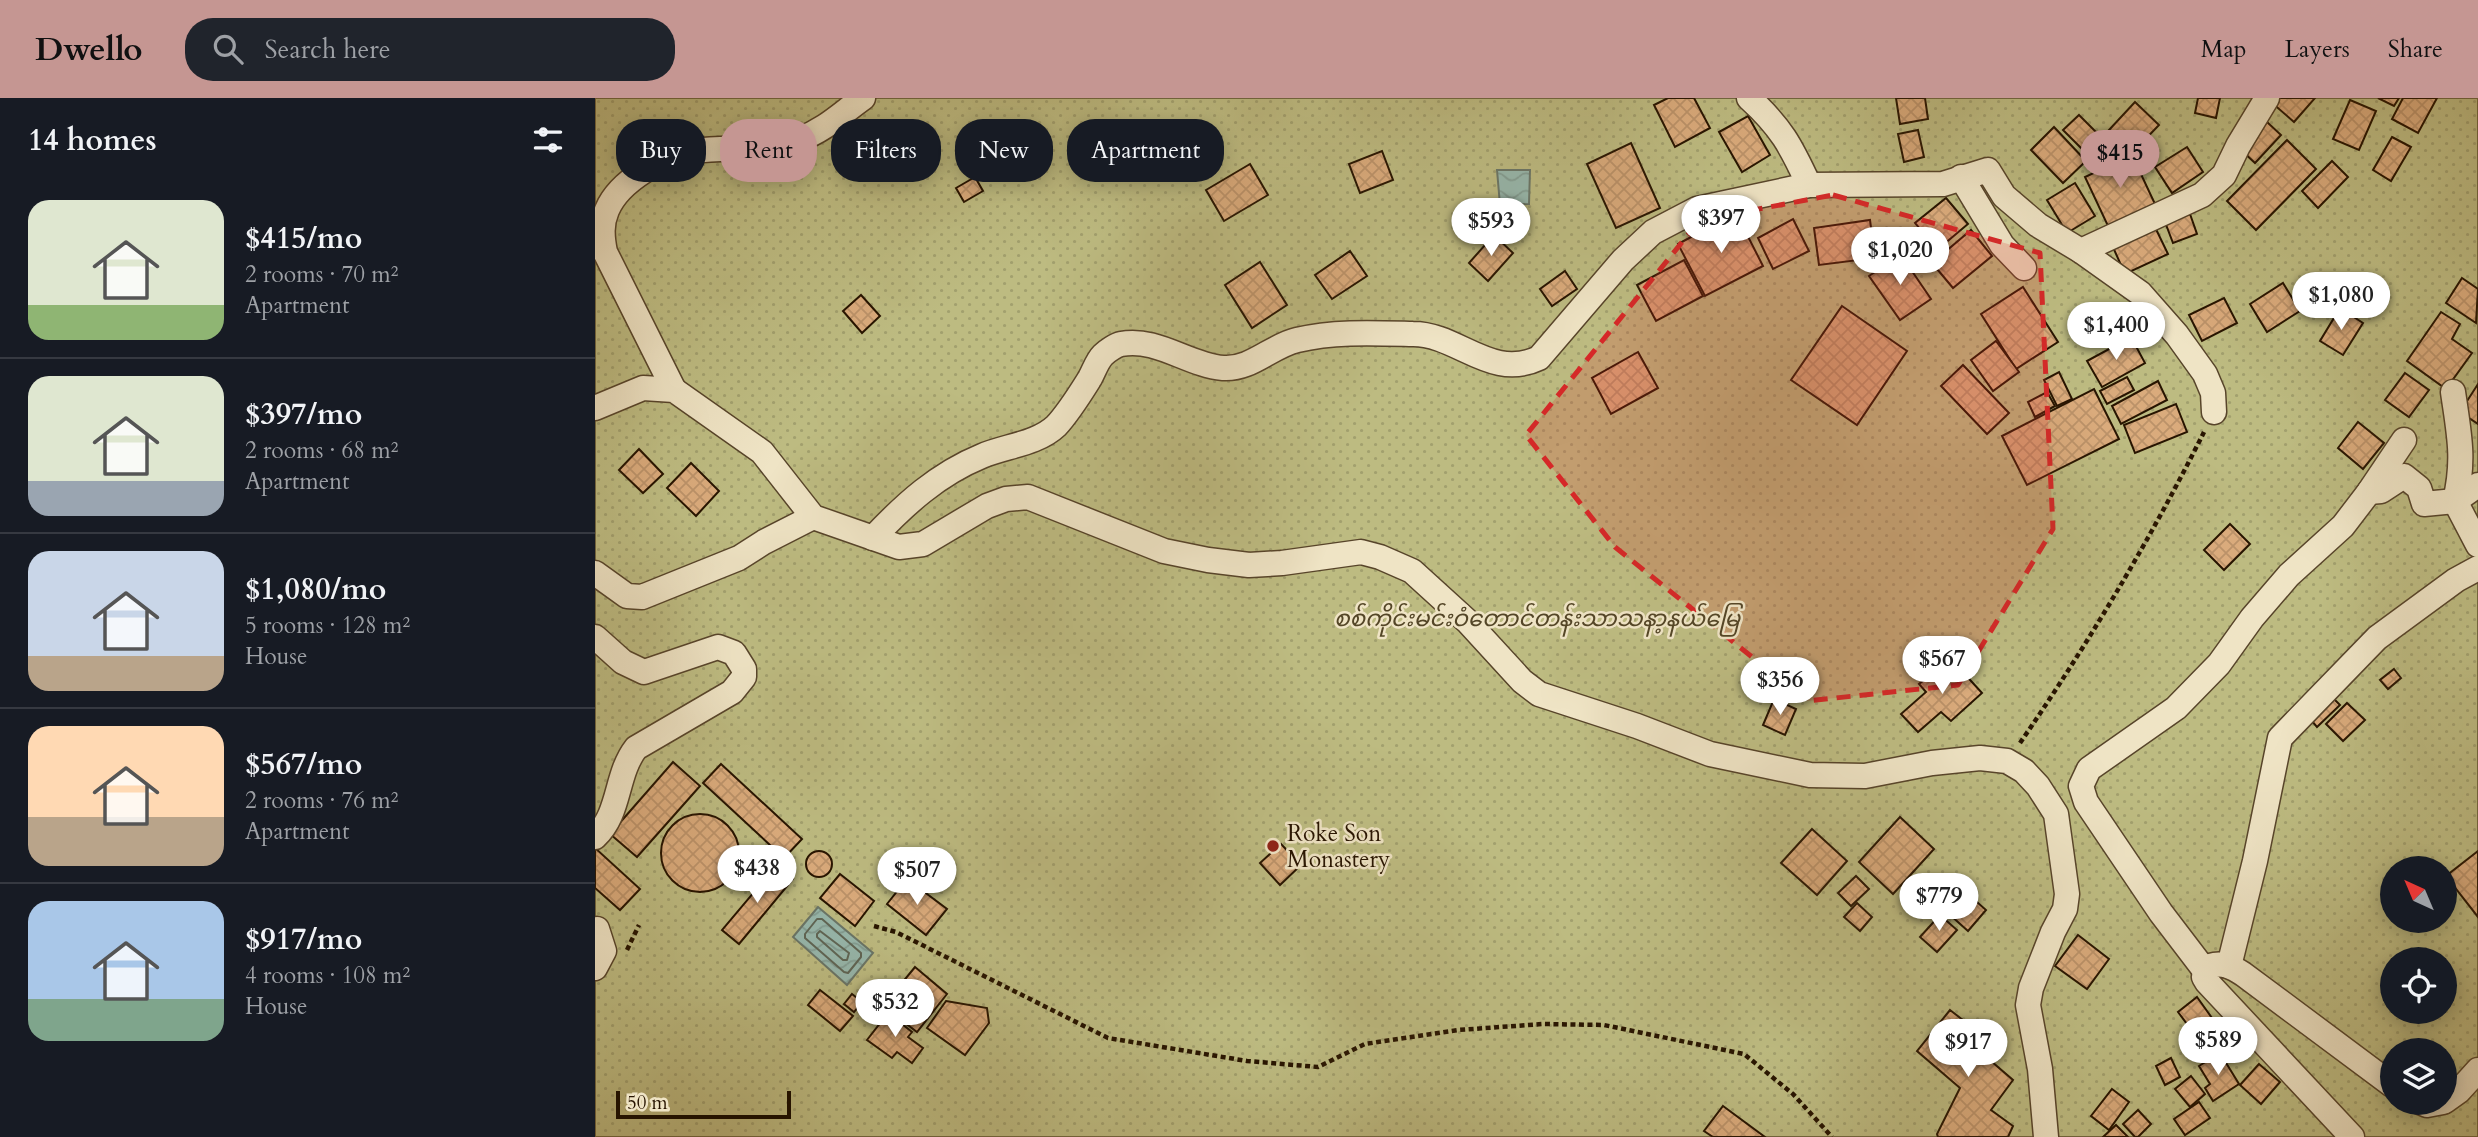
<!DOCTYPE html>
<meta charset="utf-8">
<style>
:root{--surface:#171b24;--page:#20242c;--text:#f1f3f6;--muted:#9ea1a6;--line:#363941;--accent:#c59692}
body{margin:0;font-family:Cardo,"Noto Sans Myanmar",serif;background:var(--page);color:var(--text);height:100vh;display:flex;flex-direction:column;font-size:26px;white-space:nowrap}
*{box-sizing:border-box;margin:0}
p{font-size:23px;color:var(--muted)}
.icon{flex:none;width:38px;height:38px;fill:none;stroke:currentColor;stroke-width:2;stroke-linecap:round;stroke-linejoin:round}
.map{position:relative;flex:1;overflow:hidden}
.drawer{display:flex;flex-direction:column;background:var(--surface);width:595px}
.drawer>*{flex:none}
.banner{position:absolute;left:21px;top:21px;width:665px;height:63px;display:flex;gap:14px}
.needle{width:46px;rotate:316deg}
.buttons{position:absolute;left:1785px;top:758px;display:grid;gap:14px}
.buttons a{display:grid;place-items:center;width:77px;height:77px;border-radius:50%;background:var(--surface);box-shadow:0 4px 18px #0003;font-size:35px}
.scale{position:absolute;left:21px;bottom:18px;width:175px;box-sizing:border-box;padding-left:7px;border:4px solid #271400;border-top:0;font-size:19px;line-height:24px;white-space:nowrap;color:#271400;-webkit-text-stroke:5px #efe4c5;paint-order:stroke}
.price{position:absolute;translate:-50% -60px;padding:0 16px;border-radius:24px;background:#fff;color:#222;font-size:23px;line-height:46px;filter:drop-shadow(0 2px 4px #0008)}
.price::after{content:'';position:absolute;left:50%;top:42px;width:21px;height:16px;margin-left:-10px;background:inherit;clip-path:polygon(0 0,100% 0,50% 100%)}
.price.current{background:var(--accent);color:#111}
ul{padding:0;list-style:none}
li{display:flex;align-items:center;gap:21px;height:175px;padding:0 28px}
li+li{border-top:2px solid var(--line)}
li span{display:grid;place-items:center;flex:none;width:196px;height:140px;border-radius:21px;color:#555}
li>.icon{margin-inline-start:auto}
span .icon{width:84px;height:84px;fill:#fffc;stroke-width:1}
li b{font-size:30px}
h2{display:flex;justify-content:space-between;align-items:center;height:84px;padding:0 28px;font-size:30px}
.pill{padding:0 24px;border-radius:28px;background:var(--surface);box-shadow:0 4px 18px #0003;font-size:24px;line-height:63px}
.pill.current{background:var(--accent);color:#111}
header{display:flex;align-items:center;gap:42px;box-sizing:border-box;height:98px;padding:0 35px;background:var(--accent);color:#111}
header strong{font-size:33px}
nav{display:flex;gap:38px;margin-inline-start:auto;font-size:24px}
.search{width:490px;height:63px;background:var(--page);display:flex;align-items:center;gap:18px;box-sizing:border-box;padding:0 24px;border-radius:28px;color:var(--muted);font-size:26px}
main{display:flex;flex:1;min-height:0}
.map>svg:first-child{display:block}
.grass{fill:url(#grass-dots);stroke:#726840;stroke-width:2;fill-rule:evenodd}
.water{fill:url(#water-waves);stroke:#6a7668;stroke-width:2}
.lines{fill:none;stroke-linecap:round;stroke-linejoin:round}
.shore{stroke:#5f6656;stroke-width:2}
.building{fill:url(#building-cross-hatch);stroke:#271400;stroke-width:2}
.minor-casing{stroke:#57442a;stroke-width:27}
.path{stroke:#271400;stroke-width:4.5;stroke-dasharray:5 3.5;stroke-linecap:butt}
.minor{stroke:#efe4c5;stroke-width:24}
.marked{fill:#d62828;fill-opacity:0.2;stroke:#d62828;stroke-width:5;stroke-dasharray:14 9;stroke-linejoin:round}
.poi-dot{fill:#8f2418;stroke:#efe4c5;stroke-width:2.5}
.labels{text-anchor:middle;stroke-width:5;stroke-linejoin:round;paint-order:stroke}
.park-label{font-size:23px;font-style:italic;fill:#544627;stroke:#efe4c5}
.poi-label{font-size:23px;fill:#271400;stroke:#efe4c5;text-anchor:start}
</style>
<header>
<strong>Dwello</strong>
<div class="search"><svg class="icon" aria-label="search" viewBox="0 0 24 24"><circle cx="10" cy="10" r="6"/><path d="M15 15l6 6"/></svg>Search here</div>
<nav><a>Map</a><a>Layers</a><a>Share</a></nav>
</header>
<main>
<section class="drawer">
<h2>14 homes<svg class="icon" aria-label="filters" viewBox="0 0 24 24"><path d="M4 7h16M4 17h16"/><circle cx="9" cy="7" r="2"/><circle cx="15" cy="17" r="2"/></svg></h2>
<ul>
<li><span style="background:linear-gradient(#dfe7d0 75%,#8fb573 0)"><svg class="icon" aria-label="home" viewBox="0 0 24 24"><path d="M3 11l9-7 9 7M6 9v11h12V9"/></svg></span><div><b>$415/mo</b><p>2 rooms · 70 m²</p><p>Apartment</p></div></li>
<li><span style="background:linear-gradient(#dfe7d0 75%,#9aa5b1 0)"><svg class="icon" aria-label="home" viewBox="0 0 24 24"><path d="M3 11l9-7 9 7M6 9v11h12V9"/></svg></span><div><b>$397/mo</b><p>2 rooms · 68 m²</p><p>Apartment</p></div></li>
<li><span style="background:linear-gradient(#c9d6e8 75%,#b9a48a 0)"><svg class="icon" aria-label="home" viewBox="0 0 24 24"><path d="M3 11l9-7 9 7M6 9v11h12V9"/></svg></span><div><b>$1,080/mo</b><p>5 rooms · 128 m²</p><p>House</p></div></li>
<li><span style="background:linear-gradient(#ffd9b3 65%,#b9a48a 0)"><svg class="icon" aria-label="home" viewBox="0 0 24 24"><path d="M3 11l9-7 9 7M6 9v11h12V9"/></svg></span><div><b>$567/mo</b><p>2 rooms · 76 m²</p><p>Apartment</p></div></li>
<li><span style="background:linear-gradient(#a9c7e8 70%,#7fa58c 0)"><svg class="icon" aria-label="home" viewBox="0 0 24 24"><path d="M3 11l9-7 9 7M6 9v11h12V9"/></svg></span><div><b>$917/mo</b><p>4 rooms · 108 m²</p><p>House</p></div></li>
</ul>
</section>
<div class="map">
<svg width="1883" height="1039" viewBox="0 0 1883 1039">
<defs>
<pattern id="grass-dots" width="8" height="8" patternUnits="userSpaceOnUse" patternTransform="scale(1.75)"><rect width="8" height="8" fill="#bdbb81"/><path d="M2 2h.1M6 6h.1" fill="none" stroke="#a2a06e" stroke-width="1.8" stroke-linecap="round"/></pattern>
<pattern id="water-waves" width="16" height="10" patternUnits="userSpaceOnUse" patternTransform="scale(1.75)"><rect width="16" height="10" fill="#97b8ad"/><path d="M0 5q4-4 8 0t8 0" fill="none" stroke="#829d93"/></pattern>
<pattern id="building-cross-hatch" width="8" height="8" patternUnits="userSpaceOnUse" patternTransform="scale(1.75)"><rect width="8" height="8" fill="#daab7c"/><path d="M0 0l8 8M0 8l8-8" fill="none" stroke="#bb9269"/></pattern>
</defs>
<rect width="100%" height="100%" fill="#e6d5a6"/>
<filter id="stains"><feTurbulence type="fractalNoise" baseFrequency=".00286" numOctaves="4"/><feColorMatrix values="0 0 0 0 .2 0 0 0 0 .09 0 0 0 0 .02 0 0 0 .5 -.17"/></filter>
<radialGradient id="worn" r=".72"><stop offset=".6" stop-color="#630" stop-opacity="0"/><stop offset="1" stop-color="#630" stop-opacity=".3"/></radialGradient>
<!-- grass -->
<path class="grass" d="M0,0H1883V1039H0ZM1797,770H1850V822H1797ZM1797,861H1850V914H1797ZM1797,952H1850V1004H1797Z"/>
<!-- water -->
<g class="water">
<polygon points="902,72 935,72 934,106 905,107"/>
<polygon points="223,809 278,855 252,887 198,839"/>
</g>
<g class="lines">
<!-- shore -->
<g class="shore">
<polygon points="222,821 227,821 266,855 266,859 253,875 249,874 210,840 210,836"/>
<polygon points="225,833 254,855 252,862 248,862 222,839 222,836"/>
</g>
</g>
<!-- building -->
<g class="building">
<polygon points="1073,0 1099,0 1115,30 1080,49 1059,7"/>
<polygon points="1301,0 1330,0 1333,21 1305,26"/>
<polygon points="1603,0 1625,0 1621,20 1600,15"/>
<polygon points="1680,0 1720,0 1699,24 1676,4"/>
<polygon points="1783,0 1804,0 1799,8"/>
<polygon points="1808,0 1842,0 1823,35 1797,21"/>
<polygon points="1755,2 1781,13 1764,52 1738,41"/>
<polygon points="1540,4 1564,27 1538,54 1514,32"/>
<polygon points="1484,17 1511,44 1496,60 1468,32"/>
<polygon points="1153,18 1175,57 1147,74 1124,34"/>
<polygon points="1672,24 1686,37 1660,65 1646,52"/>
<polygon points="1459,29 1491,63 1468,85 1436,52"/>
<polygon points="1323,32 1329,59 1309,64 1303,36"/>
<polygon points="1797,39 1816,49 1796,83 1778,72"/>
<polygon points="1692,42 1721,71 1661,132 1632,103"/>
<polygon points="1036,45 1065,110 1021,130 992,66"/>
<polygon points="1592,49 1608,74 1577,95 1560,69"/>
<polygon points="787,53 798,82 765,95 754,66"/>
<polygon points="1537,57 1560,106 1513,128 1490,79"/>
<polygon points="1737,63 1753,79 1723,110 1707,93"/>
<polygon points="655,66 673,97 629,123 611,92"/>
<polygon points="380,79 388,93 369,104 361,90"/>
<polygon points="1480,85 1500,118 1472,135 1452,102"/>
<polygon points="1351,100 1373,126 1342,152 1320,125"/>
<polygon points="1141,115 1168,168 1110,198 1083,146"/>
<polygon points="1595,116 1602,136 1578,145 1570,124"/>
<polygon points="1198,121 1214,153 1178,171 1163,140"/>
<polygon points="1275,122 1280,160 1224,167 1219,130"/>
<polygon points="1559,127 1573,156 1530,176 1517,147"/>
<polygon points="1376,132 1397,158 1358,190 1337,165"/>
<polygon points="899,137 918,155 893,183 874,165"/>
<polygon points="755,153 772,178 737,201 720,177"/>
<polygon points="1306,157 1336,201 1305,222 1274,178"/>
<polygon points="1089,162 1108,198 1061,223 1042,187"/>
<polygon points="665,164 692,207 657,230 630,187"/>
<polygon points="970,173 982,191 957,208 945,191"/>
<polygon points="1867,180 1883,191 1881,225 1851,205"/>
<polygon points="1688,185 1705,213 1672,234 1655,206"/>
<polygon points="1428,189 1463,244 1421,271 1386,216"/>
<polygon points="266,197 285,218 267,235 248,213"/>
<polygon points="1629,200 1642,225 1607,243 1594,217"/>
<polygon points="1247,208 1312,253 1262,327 1196,282"/>
<polygon points="1745,210 1768,225 1748,257 1725,243"/>
<polygon points="1846,214 1865,226 1857,241 1877,255 1851,291 1812,263"/>
<polygon points="1536,239 1550,265 1507,289 1492,263"/>
<polygon points="1401,243 1424,274 1398,293 1376,262"/>
<polygon points="1043,254 1063,290 1016,316 997,280"/>
<polygon points="1368,267 1414,315 1392,336 1346,288"/>
<polygon points="1464,274 1477,301 1462,308 1449,282"/>
<polygon points="1810,275 1834,292 1814,319 1790,302"/>
<polygon points="1532,279 1539,292 1512,306 1505,293"/>
<polygon points="1563,283 1572,302 1526,326 1517,308"/>
<polygon points="1883,286 1883,326 1865,314"/>
<polygon points="1499,291 1524,341 1432,387 1407,338"/>
<polygon points="1452,294 1460,308 1440,319 1433,304"/>
<polygon points="1581,306 1592,334 1540,355 1529,327"/>
<polygon points="1763,324 1789,345 1768,371 1743,350"/>
<polygon points="44,351 68,376 48,395 24,372"/>
<polygon points="96,365 124,393 101,418 72,390"/>
<polygon points="1635,426 1655,446 1629,472 1609,452"/>
<polygon points="1356,561 1387,595 1356,623 1346,614 1323,634 1306,616 1331,594 1324,586"/>
<polygon points="1799,571 1806,580 1793,591 1785,582"/>
<polygon points="1738,600 1745,607 1722,629 1716,622"/>
<polygon points="1179,601 1201,611 1190,637 1168,627"/>
<polygon points="1752,605 1770,622 1748,643 1731,626"/>
<polygon points="78,664 105,688 42,759 15,736"/>
<polygon points="126,666 207,741 189,760 108,685"/>
<circle cx="105" cy="755" r="39"/>
<polygon points="1305,719 1339,751 1298,796 1264,764"/>
<polygon points="1217,731 1252,763 1222,797 1186,765"/>
<polygon points="686,746 706,767 685,787 665,765"/>
<polygon points="0,750 45,791 25,812 0,790"/>
<circle cx="224" cy="766" r="13"/>
<polygon points="1883,753 1883,819 1851,778"/>
<polygon points="181,768 198,781 144,846 127,832"/>
<polygon points="245,776 279,803 260,828 225,800"/>
<polygon points="1261,778 1274,791 1256,808 1243,795"/>
<polygon points="312,781 352,811 331,837 292,806"/>
<polygon points="1364,788 1391,812 1373,833 1345,808"/>
<polygon points="1262,805 1277,819 1265,833 1249,819"/>
<polygon points="1345,817 1362,832 1342,854 1325,839"/>
<polygon points="1483,837 1514,861 1492,891 1460,868"/>
<polygon points="320,869 352,896 322,934 288,908"/>
<polygon points="225,892 258,918 245,933 213,907"/>
<polygon points="257,896 267,904 259,914 249,906"/>
<polygon points="1602,899 1617,920 1598,934 1583,914"/>
<polygon points="351,903 392,910 394,925 370,957 332,930"/>
<polygon points="1355,912 1404,950 1396,963 1418,982 1396,1012 1418,1028 1413,1039 1343,1039 1342,1036 1365,990 1322,953"/>
<polygon points="293,915 317,934 313,939 328,950 317,965 302,954 297,960 272,942"/>
<polygon points="1625,955 1644,986 1618,1003 1610,990 1615,986 1604,968"/>
<polygon points="1576,960 1585,979 1570,987 1561,968"/>
<polygon points="1664,966 1685,984 1666,1006 1645,987"/>
<polygon points="1596,978 1610,996 1595,1009 1580,991"/>
<polygon points="1517,991 1534,1004 1514,1032 1496,1018"/>
<polygon points="1604,1004 1615,1020 1590,1037 1579,1021"/>
<polygon points="1128,1008 1170,1039 1118,1039 1109,1033"/>
<polygon points="1543,1012 1556,1026 1543,1039 1540,1039 1528,1026"/>
<polygon points="1521,1027 1533,1039 1508,1039"/>
</g>
<g class="lines">
<!-- minor casing -->
<g class="minor-casing">
<g id="minor">
<path d="M1154,0C1186,29 1196,48 1214,87"/>
<polyline points="1366,79 1407,147 1429,170"/>
<polyline points="1486,153 1545,195 1582,237 1610,276 1618,295 1619,314"/>
<path d="M79,292L10,154C7,139 6,126 12,112C24,83 69,57 99,53C134,48 171,54 205,41C230,32 247,15 268,0"/>
<path d="M1858,294C1864,336 1870,361 1860,403L1883,447"/>
<polyline points="0,310 48,290 79,292 167,354 218,419 304,449 328,446 392,408 411,401 433,399 569,453 613,462 654,467 687,465 766,454 785,459 817,473 872,523 927,583 944,596 1042,628 1115,656 1215,677 1270,678 1337,665 1385,660 1412,663 1429,673 1443,688 1461,716 1472,796 1470,811 1458,834 1436,890 1433,907 1445,971 1451,1039"/>
<polyline points="1774,394 1786,393 1809,378 1824,390 1829,406 1860,403 1883,387"/>
<path d="M278,440C310,406 343,376 387,358C410,348 442,346 461,328C474,314 485,296 495,280C499,273 502,263 508,257C512,253 521,247 526,246C562,239 593,267 628,270C656,272 676,248 702,242C739,233 780,235 818,236C863,236 896,283 944,260L1028,162L1058,134L1102,111L1214,87L1348,86L1393,72L1409,98L1443,127L1486,153L1607,97L1629,77L1643,48L1672,0"/>
<polyline points="0,475 32,498 47,499 144,460 169,444 218,419"/>
<path d="M0,539L28,564L49,574L123,549L139,555L149,571V579L137,594L41,650C20,677 26,715 0,739"/>
<polyline points="1634,868 1660,763 1685,640 1782,540 1861,482 1883,470"/>
<polyline points="0,870 9,853 2,831"/>
<polyline points="1611,874 1566,815 1491,704 1486,688 1494,671 1581,610 1624,566 1657,520 1694,477 1748,428 1774,394 1809,342"/>
<polyline points="1850,1003 1864,993 1883,972"/>
<polyline points="1825,1004 1832,1007 1848,1004"/>
<path d="M1757,1039L1612,884L1609,879L1615,868C1628,864 1637,869 1648,876L1797,987"/>
</g>
</g>
<!-- path -->
<g class="path">
<path d="M1425,645C1493,546 1555,442 1609,334"/>
<polyline points="279,828 301,834 513,940 652,963 723,969 770,946 863,932 948,926 1009,927 1149,956 1198,996 1237,1039"/>
<polyline points="32,852 44,827"/>
</g>
<!-- minor -->
<use href="#minor" class="minor"/>
</g>
<!-- marked area -->
<path class="marked" d="M1238,97L1445,155L1458,431L1363,587L1212,603L1020,449L931,337L1105,122Z"/>
<!-- markers -->
<circle class="poi-dot" cx="678" cy="748" r="7"/>
<g class="labels">
<!-- park labels -->
<g class="park-label">
<text x="942" y="528">စစ်ကိုင်းမင်းဝံတောင်တန်းသာသနာ့နယ်မြေ</text>
</g>
<!-- poi labels -->
<g class="poi-label">
<text x="692" y="743">Roke Son<tspan x="692" dy="26">Monastery</tspan></text>
</g>
</g>
<rect width="100%" height="100%" filter="url(#stains)"/>
<rect width="100%" height="100%" fill="url(#worn)"/>
</svg>
<div class="buttons">
<a><svg class="needle" viewBox="-14 -14 28 28"><path d="M0-13l5 13h-10z" fill="#e53935"/><path d="M0 13l5-13h-10z" fill="#9ea1a6"/></svg></a>
<a><svg class="icon" aria-label="locate" viewBox="0 0 24 24"><circle cx="12" cy="12" r="6"/><path d="M12 2v4M12 18v4M2 12h4M18 12h4"/></svg></a>
<a><svg class="icon" aria-label="layers" viewBox="0 0 24 24"><path d="M12 4l9 5-9 5-9-5zM3 14l9 5 9-5"/></svg></a>
</div>
<div class="scale">50 m</div>
<b class="price current" style="left:1525px;top:92px">$415</b>
<b class="price" style="left:1126px;top:157px">$397</b>
<b class="price" style="left:896px;top:160px">$593</b>
<b class="price" style="left:1305px;top:189px">$1,020</b>
<b class="price" style="left:1746px;top:234px">$1,080</b>
<b class="price" style="left:1521px;top:264px">$1,400</b>
<b class="price" style="left:1347px;top:598px">$567</b>
<b class="price" style="left:1185px;top:619px">$356</b>
<b class="price" style="left:162px;top:807px">$438</b>
<b class="price" style="left:322px;top:809px">$507</b>
<b class="price" style="left:1344px;top:835px">$779</b>
<b class="price" style="left:300px;top:941px">$532</b>
<b class="price" style="left:1623px;top:979px">$589</b>
<b class="price" style="left:1373px;top:981px">$917</b>
<div class="banner">
<a class="pill">Buy</a>
<a class="pill current">Rent</a>
<a class="pill">Filters</a>
<a class="pill">New</a>
<a class="pill">Apartment</a>
</div>
</div>
</main>
